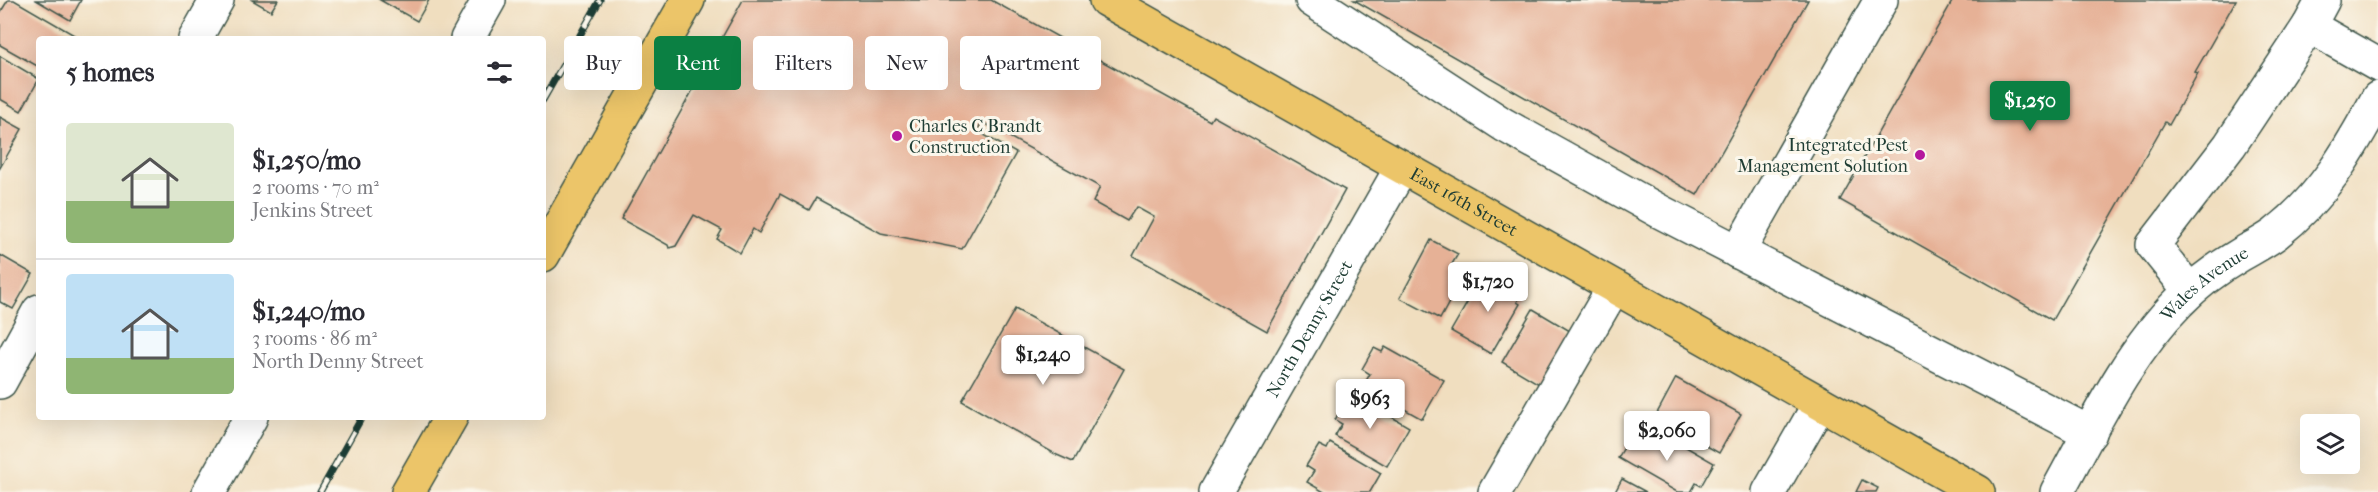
<!DOCTYPE html>
<meta charset="utf-8">
<style>
:root{--surface:#fff;--page:#f7f7f7;--text:#2b2b33;--muted:#7c7c81;--line:#e1e1e2;--accent:#0b8043}
body{margin:0;font-family:"IM FELL French Canon",serif;background:var(--page);color:var(--text);height:100vh;display:flex;flex-direction:column;font-size:22px;white-space:nowrap}
*{box-sizing:border-box;margin:0}
p{font-size:20px;color:var(--muted)}
.icon{flex:none;width:33px;height:33px;fill:none;stroke:currentColor;stroke-width:2;stroke-linecap:round;stroke-linejoin:round}
.map{position:relative;flex:1;overflow:hidden}
.drawer{position:absolute;left:36px;top:36px;width:510px;height:384px;display:flex;flex-direction:column;background:var(--surface);border-radius:6px;box-shadow:0 6px 24px #0002}
.drawer>*{flex:none}
.top-card{position:absolute;left:564px;top:36px;width:570px;height:54px;display:flex;gap:12px}
.buttons{position:absolute;left:2300px;top:414px;display:grid;gap:12px}
.buttons a{display:grid;place-items:center;width:60px;height:60px;border-radius:6px;background:var(--surface);box-shadow:0 6px 24px #0002;font-size:30px}
.price{position:absolute;translate:-50% -51px;padding:0 14px;border-radius:6px;background:#fff;color:#222;font-size:20px;line-height:39px;filter:drop-shadow(0 2px 3px #0008)}
.price::after{content:'';position:absolute;left:50%;top:36px;width:18px;height:14px;margin-left:-9px;background:inherit;clip-path:polygon(0 0,100% 0,50% 100%)}
.price.selected{background:var(--accent);color:#fff}
ul{padding:0;list-style:none}
li{display:flex;align-items:center;gap:18px;height:150px;padding:0 30px}
li+li{border-top:2px solid var(--line)}
li span{display:grid;place-items:center;flex:none;width:168px;height:120px;border-radius:6px;color:#555}
li>.icon{margin-inline-start:auto}
span .icon{width:72px;height:72px;fill:#fffc;stroke-width:1}
li b{font-size:26px}
h2{display:flex;justify-content:space-between;align-items:center;height:72px;padding:0 30px;font-size:26px}
.chip{padding:0 21px;border-radius:6px;background:var(--surface);box-shadow:0 6px 24px #0002;font-size:21px;line-height:54px}
.chip.selected{background:var(--accent);color:#fff}
.map>svg:first-child{display:block}
.building{fill:#e6b196}
.lines{fill:none;stroke-linecap:round;stroke-linejoin:round}
.minor-casing{stroke:#3e5549;stroke-width:36}
.major-casing{stroke:#3e5549;stroke-width:36}
.minor{stroke:#fff;stroke-width:33}
.major{stroke:#ecc569;stroke-width:33}
.rail-casing{stroke:#1f3d34;stroke-width:7}
.rail{stroke:#fbf7ec;stroke-width:4.5;stroke-dasharray:14;stroke-linecap:butt}
.poi-dot{fill:#b5179e;stroke:#fbf7ec;stroke-width:2}
.labels{text-anchor:middle;stroke-width:6;stroke-linejoin:round;paint-order:stroke}
.poi-label{font-size:18px;fill:#1f3d34;stroke:#fbf7ec;text-anchor:start}
.street-label{font-size:18px;fill:#1f3d34;stroke:#fbf7ec}
</style>
<div class="map">
<svg width="2378" height="492" viewBox="0 0 2378 492">
<rect width="100%" height="100%" fill="#fbf7ec"/>
<filter id="ink" filterUnits="userSpaceOnUse"><feTurbulence type="fractalNoise" baseFrequency=".0167" numOctaves="2"/><feDisplacementMap in="SourceGraphic" scale="12" xChannelSelector="R" yChannelSelector="G"/><feConvolveMatrix kernelMatrix="1 2 1 2 8 2 1 2 1" color-interpolation-filters="sRGB"/></filter>
<filter id="wash" filterUnits="userSpaceOnUse"><feTurbulence type="fractalNoise" baseFrequency=".008" numOctaves="4" result="noise"/><feDisplacementMap in="SourceGraphic" scale="24" xChannelSelector="R" yChannelSelector="G"/><feGaussianBlur stdDeviation="1.35" result="paint"/><feColorMatrix in="noise" values="0 0 0 0 0 0 0 0 0 0 0 0 0 0 0 0 0 1.4 0 .05"/><feComposite in="paint" operator="in"/></filter>
<g filter="url(#wash)">
<rect width="100%" height="100%" fill="#f0debf"/>
<g id="blocks">
<!-- building -->
<g class="building">
<polygon points="8,0 14,0 81,39 39,39 39,67 0,45 0,13"/>
<polygon points="36,0 81,0 70,20"/>
<polygon points="252,0 278,0 271,11"/>
<polygon points="380,0 429,0 417,21"/>
<polygon points="743,0 991,0 1210,121 1213,116 1345,190 1267,331 1133,256 1154,217 1136,207 1127,221 1093,202 1100,187 982,122 977,131 1016,153 962,249 881,233 816,198 809,210 780,194 759,233 753,229 740,253 717,239 722,230 694,215 676,246 669,248 668,245 621,219"/>
<polygon points="1354,0 1808,0 1697,195"/>
<polygon points="1953,0 2236,0 2195,72 2198,73 2169,125 2165,122 2052,320 1840,200"/>
<polygon points="0,56 39,79 21,111 0,99"/>
<polygon points="0,117 22,129 0,168"/>
<polygon points="1431,240 1458,254 1452,264 1466,271 1440,319 1400,298"/>
<polygon points="0,255 33,274 13,309 0,302"/>
<polygon points="1491,273 1523,292 1517,302 1520,304 1491,354 1451,331 1481,279 1486,281"/>
<polygon points="1015,309 1124,369 1073,462 1057,455 962,401"/>
<polygon points="1533,309 1570,331 1550,364 1556,367 1544,387 1502,362"/>
<polygon points="1385,347 1444,380 1422,419 1363,386 1370,374 1362,369 1374,348 1382,352"/>
<polygon points="1676,378 1741,414 1719,453 1655,417"/>
<polygon points="1358,397 1409,427 1387,466 1335,436 1342,424 1335,420 1347,398 1355,403"/>
<polygon points="1633,432 1653,444 1660,432 1714,463 1701,486 1696,483 1691,492 1677,492 1618,458"/>
<polygon points="1330,443 1381,473 1370,492 1324,492 1307,482 1314,471 1306,466 1319,445 1327,449"/>
<polygon points="1622,479 1646,492 1615,492"/>
<polygon points="1862,480 1878,488 1876,492 1856,492"/>
</g>
</g>
</g>
<g filter="url(#ink)">
<use href="#blocks" fill-opacity="0" stroke="#3e5549" stroke-width="1.5"/>
<g class="lines">
<!-- minor casing -->
<g class="minor-casing">
<g id="minor">
<polyline points="1312,0 1504,125 1659,211 2090,433"/>
<polyline points="2323,0 2309,26 2378,65"/>
<polyline points="195,39 217,0"/>
<polyline points="467,39 489,0"/>
<polyline points="1738,252 1881,0"/>
<polyline points="2190,291 2153,245 2230,145 2309,26"/>
<polyline points="0,382 39,311"/>
<polyline points="209,492 251,417"/>
<path id="s1" d="M1216,492L1402,167"/>
<polyline points="1495,492 1614,287"/>
<polyline points="1769,492 1820,403"/>
<path id="s2" d="M2057,492C2093,427 2126,355 2179,302C2197,283 2218,268 2240,255C2252,248 2264,242 2275,234C2324,196 2349,151 2378,98"/>
</g>
</g>
<!-- major casing -->
<g class="major-casing">
<g id="major">
<path id="s3" d="M1106,0L1978,492"/>
<polyline points="543,255 688,0"/>
<polyline points="408,492 451,417"/>
</g>
</g>
<!-- minor -->
<use href="#minor" class="minor"/>
<!-- major -->
<use href="#major" class="major"/>
<!-- rail casing -->
<g class="rail-casing">
<g id="rail">
<polyline points="543,100 600,0"/>
<polyline points="320,492 362,417"/>
</g>
</g>
<!-- rail -->
<use href="#rail" class="rail"/>
</g>
</g>
<!-- markers -->
<g class="poi-dot">
<circle cx="897" cy="136" r="6"/>
<circle cx="1920" cy="155" r="6"/>
</g>
<g class="labels">
<!-- poi labels -->
<g class="poi-label">
<text x="909" y="132">Charles C Brandt<tspan x="909" dy="21">Construction</tspan></text>
<text x="1908" y="151" text-anchor="end">Integrated Pest<tspan x="1908" dy="21">Management Solution</tspan></text>
</g>
<!-- street labels -->
<g class="street-label">
<text dy="6" stroke="none"><textPath href="#s3" startOffset="411">East 16th Street</textPath></text>
<text dy="6" stroke="none"><textPath href="#s2" startOffset="258">Wales Avenue</textPath></text>
<text dy="6" stroke="none"><textPath href="#s1" startOffset="188">North Denny Street</textPath></text>
</g>
</g>
</svg>
<div class="buttons">
<a><svg class="icon" aria-label="layers" viewBox="0 0 24 24"><path d="M12 4l9 5-9 5-9-5zM3 14l9 5 9-5"/></svg></a>
</div>
<b class="price selected" style="left:2030px;top:132px">$1,250</b>
<b class="price" style="left:1488px;top:313px">$1,720</b>
<b class="price" style="left:1043px;top:386px">$1,240</b>
<b class="price" style="left:1370px;top:430px">$963</b>
<b class="price" style="left:1667px;top:462px">$2,060</b>
<div class="top-card">
<a class="chip">Buy</a>
<a class="chip selected">Rent</a>
<a class="chip">Filters</a>
<a class="chip">New</a>
<a class="chip">Apartment</a>
</div>
<section class="drawer">
<h2>5 homes<svg class="icon" aria-label="filters" viewBox="0 0 24 24"><path d="M4 7h16M4 17h16"/><circle cx="9" cy="7" r="2"/><circle cx="15" cy="17" r="2"/></svg></h2>
<ul>
<li><span style="background:linear-gradient(#dfe7d0 65%,#8fb573 0)"><svg class="icon" aria-label="home" viewBox="0 0 24 24"><path d="M3 11l9-7 9 7M6 9v11h12V9"/></svg></span><div><b>$1,250/mo</b><p>2 rooms · 70 m²</p><p>Jenkins Street</p></div></li>
<li><span style="background:linear-gradient(#bfe0f5 70%,#8fb573 0)"><svg class="icon" aria-label="home" viewBox="0 0 24 24"><path d="M3 11l9-7 9 7M6 9v11h12V9"/></svg></span><div><b>$1,240/mo</b><p>3 rooms · 86 m²</p><p>North Denny Street</p></div></li>
</ul>
</section>
</div>
